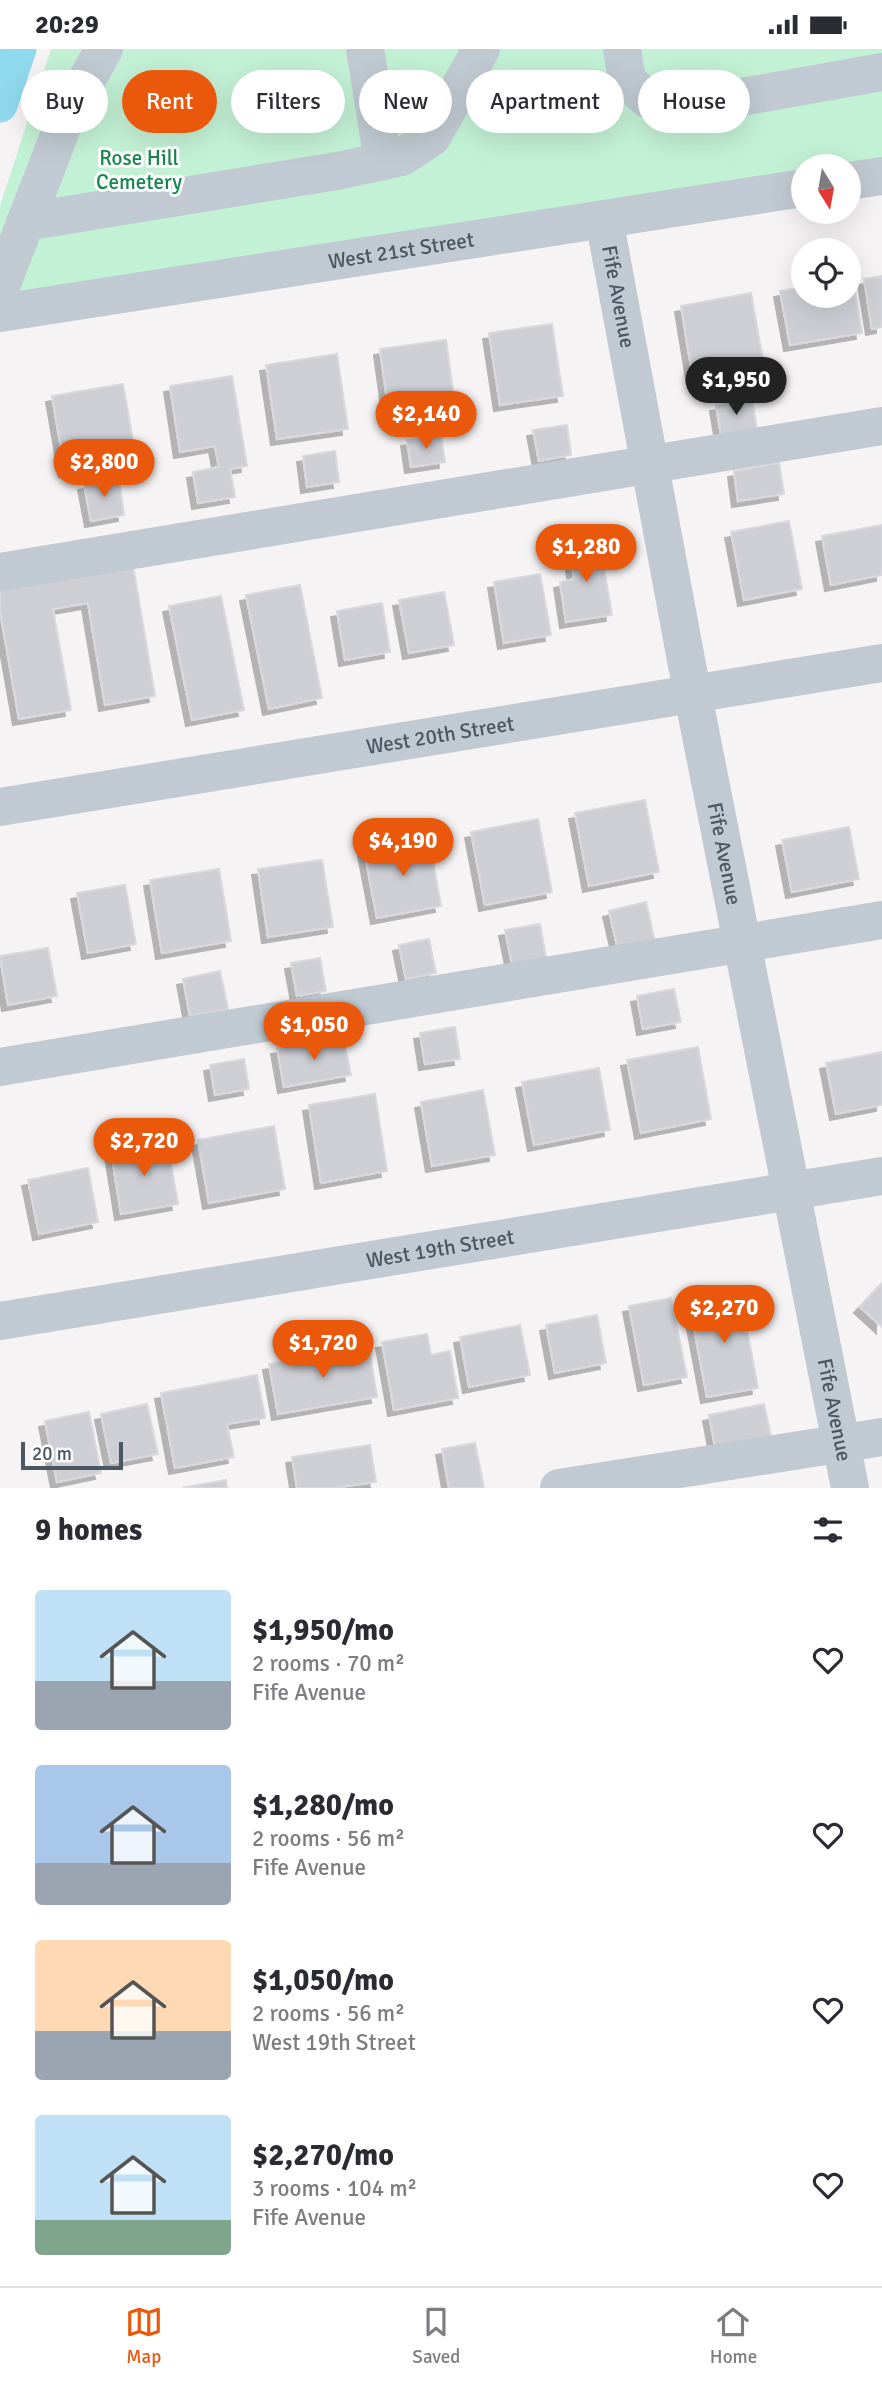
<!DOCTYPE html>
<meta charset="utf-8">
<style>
:root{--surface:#fff;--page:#f2f2f3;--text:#2b2b33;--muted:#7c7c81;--line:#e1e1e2;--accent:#ea580c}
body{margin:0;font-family:Signika,sans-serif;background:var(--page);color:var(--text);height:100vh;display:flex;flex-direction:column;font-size:26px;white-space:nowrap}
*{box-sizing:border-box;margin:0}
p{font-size:23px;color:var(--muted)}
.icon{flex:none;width:38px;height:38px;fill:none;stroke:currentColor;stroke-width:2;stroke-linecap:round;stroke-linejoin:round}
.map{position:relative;height:1439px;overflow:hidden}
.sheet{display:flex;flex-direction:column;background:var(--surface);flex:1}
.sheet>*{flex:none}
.guide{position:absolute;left:21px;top:21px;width:840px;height:63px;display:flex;gap:14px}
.needle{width:46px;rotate:169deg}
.fabs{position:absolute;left:791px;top:105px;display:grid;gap:14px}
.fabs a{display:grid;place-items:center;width:70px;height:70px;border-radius:50%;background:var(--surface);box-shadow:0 7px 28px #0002;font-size:35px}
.scale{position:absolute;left:21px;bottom:18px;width:102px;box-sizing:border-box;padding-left:7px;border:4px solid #4a5661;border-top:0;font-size:19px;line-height:24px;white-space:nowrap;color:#4a5661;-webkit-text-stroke:5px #fff;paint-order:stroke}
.price{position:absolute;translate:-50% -60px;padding:0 16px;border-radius:24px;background:var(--accent);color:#fff;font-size:23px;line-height:46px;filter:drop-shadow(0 2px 4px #0008)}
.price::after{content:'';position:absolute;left:50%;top:42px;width:21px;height:16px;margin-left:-10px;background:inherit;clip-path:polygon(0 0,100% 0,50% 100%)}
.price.selected{background:#222;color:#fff}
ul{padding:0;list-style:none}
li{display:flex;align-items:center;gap:21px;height:175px;padding:0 35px}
li span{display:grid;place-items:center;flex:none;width:196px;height:140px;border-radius:7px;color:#555}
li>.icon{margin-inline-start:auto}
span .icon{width:84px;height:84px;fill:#fffc;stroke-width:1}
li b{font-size:30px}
h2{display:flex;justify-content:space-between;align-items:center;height:84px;padding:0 35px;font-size:30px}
.pill{padding:0 24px;border-radius:32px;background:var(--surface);box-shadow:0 7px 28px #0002;font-size:24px;line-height:63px}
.pill.selected{background:var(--accent);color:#fff}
.status{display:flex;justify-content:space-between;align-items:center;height:49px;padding:0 35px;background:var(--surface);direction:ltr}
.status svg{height:19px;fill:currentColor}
.tab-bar{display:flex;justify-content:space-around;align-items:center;height:98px;border-top:2px solid var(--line);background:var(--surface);font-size:19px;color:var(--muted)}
.tab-bar a{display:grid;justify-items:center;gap:4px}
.tab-bar .selected{color:var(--accent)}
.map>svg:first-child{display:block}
.green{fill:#c3f1d5}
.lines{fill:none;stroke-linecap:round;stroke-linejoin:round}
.canal{stroke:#90daee;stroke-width:35}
.building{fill:#cdcfd5;stroke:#d7d9de;stroke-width:2;filter:url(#shadow)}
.minor{stroke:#c1cad2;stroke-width:38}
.labels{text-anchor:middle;stroke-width:6;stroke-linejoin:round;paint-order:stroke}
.park-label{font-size:21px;fill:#17864f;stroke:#fff}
.street-label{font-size:21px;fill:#4a5661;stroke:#fff}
</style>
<div class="status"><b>20:29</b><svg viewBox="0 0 49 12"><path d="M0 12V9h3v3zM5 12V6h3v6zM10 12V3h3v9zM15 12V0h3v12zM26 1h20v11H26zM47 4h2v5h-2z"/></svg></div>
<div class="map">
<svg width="882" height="1439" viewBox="0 0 882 1439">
<defs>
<filter id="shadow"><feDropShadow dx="-6" dy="6" stdDeviation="0" flood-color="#0004"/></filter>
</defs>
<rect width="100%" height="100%" fill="#f5f3f3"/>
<!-- green -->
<polygon class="green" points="51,0 882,0 882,127 849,117 803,117 803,139 0,264 0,157"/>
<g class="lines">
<!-- canal -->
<polyline class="canal" points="0,56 19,0"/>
</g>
<!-- building -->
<g class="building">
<polygon points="882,227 882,278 872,280 864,230"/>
<polygon points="853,229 862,284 790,296 780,242 803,238 803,247 849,247 849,230"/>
<polygon points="751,244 764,317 693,330 681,257"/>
<polygon points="552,275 563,347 500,356 489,284"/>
<polygon points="446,291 456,364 390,373 380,300"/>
<polygon points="337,305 348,380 277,390 266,316"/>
<polygon points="232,327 247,417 230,420 235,448 198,454 193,423 219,418 215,397 180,403 170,337"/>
<polygon points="123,335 136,409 65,422 52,347"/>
<polygon points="752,351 757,380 721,386 716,356"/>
<polygon points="567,376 571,406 539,412 533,381"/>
<polygon points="441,386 445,413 411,418 407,391"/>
<polygon points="335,402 339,433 307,438 303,407"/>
<polygon points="779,414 784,445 738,452 734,422"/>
<polygon points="119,429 124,466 91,472 84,435"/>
<polygon points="789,472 802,540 744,551 731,483"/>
<polygon points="882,476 882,526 831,536 822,487"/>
<polygon points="599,491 612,566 566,573 560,533 574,530 569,496"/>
<polygon points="132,510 155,647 105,656 88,554 53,560 71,661 19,670 0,562 0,533"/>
<polygon points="540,525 551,586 504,594 494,533"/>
<polygon points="300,536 322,649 269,660 246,546"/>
<polygon points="444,543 454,596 409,604 399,551"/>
<polygon points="221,547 244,661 192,671 169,557"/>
<polygon points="382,554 390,603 345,611 337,562"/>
<polygon points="645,751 659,823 589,837 575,764"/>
<polygon points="538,770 552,843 485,856 471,783"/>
<polygon points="849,778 859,830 792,843 782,791"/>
<polygon points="429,790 441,857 377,869 364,801"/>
<polygon points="322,811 333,878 268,888 258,820"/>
<polygon points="219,820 231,892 162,904 150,831"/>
<polygon points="125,836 136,895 88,904 77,844"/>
<polygon points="646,853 655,893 618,901 609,862"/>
<polygon points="540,875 546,909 512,915 505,881"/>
<polygon points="429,890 436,924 406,930 399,896"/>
<polygon points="48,899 57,947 8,956 0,907"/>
<polygon points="320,909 326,942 297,947 291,914"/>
<polygon points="220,922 228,960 190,967 183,930"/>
<polygon points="674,940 681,973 643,980 637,947"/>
<polygon points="455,978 460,1010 425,1015 420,984"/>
<polygon points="343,987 351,1026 284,1038 277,999"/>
<polygon points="698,998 711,1070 641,1084 627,1011"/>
<polygon points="882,1003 882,1056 836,1065 826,1014"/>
<polygon points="244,1010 249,1040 215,1046 210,1016"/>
<polygon points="599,1019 610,1081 534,1096 522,1033"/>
<polygon points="483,1041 495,1106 432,1117 421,1053"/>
<polygon points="375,1045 387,1122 321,1134 309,1056"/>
<polygon points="274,1077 285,1140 209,1154 198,1091"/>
<polygon points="167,1092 178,1155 121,1165 111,1102"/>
<polygon points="88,1119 98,1173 39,1185 28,1131"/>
<polygon points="882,1234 882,1278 860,1258"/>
<polygon points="740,1243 758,1339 707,1348 689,1253"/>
<polygon points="671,1249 687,1328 644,1336 629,1257"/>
<polygon points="597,1266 606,1314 555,1324 546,1276"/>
<polygon points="520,1276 530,1326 469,1338 460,1288"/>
<polygon points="427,1285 431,1306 450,1302 458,1349 394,1361 382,1293"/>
<polygon points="369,1298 377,1348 278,1365 269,1315"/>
<polygon points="257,1326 265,1369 227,1375 234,1408 175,1419 161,1344"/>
<polygon points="147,1355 158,1405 111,1414 101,1365"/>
<polygon points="764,1355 772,1393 716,1403 709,1366"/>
<polygon points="89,1363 101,1424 57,1433 45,1372"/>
<polygon points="475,1394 484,1439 449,1439 442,1400"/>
<polygon points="370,1396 376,1433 333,1439 297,1439 292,1408"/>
<polygon points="226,1431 227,1439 182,1439"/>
</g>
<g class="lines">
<!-- minor -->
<g class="minor">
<polyline points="365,0 383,112"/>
<polyline points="622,0 627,31 647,50 686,58 882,23"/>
<polyline points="849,132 882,127"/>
<path id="s1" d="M604,170L687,616L850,1439"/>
<polyline points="25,173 337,122 402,108 432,88 481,0"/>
<polyline points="0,240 66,68 104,0"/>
<path id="s2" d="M0,264L803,139"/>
<polyline points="0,523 882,377"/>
<path id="s3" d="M0,758L882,614"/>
<polyline points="0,1018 882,871"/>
<path id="s4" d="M0,1272L882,1127"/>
<polyline points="559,1439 882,1388"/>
</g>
</g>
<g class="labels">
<!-- park labels -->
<g class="park-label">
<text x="139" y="116">Rose Hill<tspan x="139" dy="24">Cemetery</tspan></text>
</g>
<!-- street labels -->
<g class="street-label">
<text dy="7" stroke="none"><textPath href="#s2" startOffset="406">West 21st Street</textPath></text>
<text dy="7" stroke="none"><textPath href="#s1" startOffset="79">Fife Avenue</textPath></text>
<text dy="7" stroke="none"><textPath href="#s3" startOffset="446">West 20th Street</textPath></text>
<text dy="7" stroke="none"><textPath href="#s1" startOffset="646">Fife Avenue</textPath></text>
<text dy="7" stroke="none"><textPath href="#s4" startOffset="446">West 19th Street</textPath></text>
<text dy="7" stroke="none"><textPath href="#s1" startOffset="1213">Fife Avenue</textPath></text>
</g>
</g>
</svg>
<div class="fabs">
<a><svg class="needle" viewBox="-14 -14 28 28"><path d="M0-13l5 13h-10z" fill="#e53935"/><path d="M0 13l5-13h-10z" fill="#7c7c81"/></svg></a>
<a><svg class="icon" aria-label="locate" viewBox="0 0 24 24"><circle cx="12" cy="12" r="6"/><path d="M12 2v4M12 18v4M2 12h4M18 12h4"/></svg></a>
</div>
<div class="scale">20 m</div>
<b class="price selected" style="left:736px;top:368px">$1,950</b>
<b class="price" style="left:426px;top:402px">$2,140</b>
<b class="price" style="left:104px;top:450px">$2,800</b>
<b class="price" style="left:586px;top:535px">$1,280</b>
<b class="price" style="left:403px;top:829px">$4,190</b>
<b class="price" style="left:314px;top:1013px">$1,050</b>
<b class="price" style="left:144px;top:1129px">$2,720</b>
<b class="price" style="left:724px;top:1296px">$2,270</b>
<b class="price" style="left:323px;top:1331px">$1,720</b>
<div class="guide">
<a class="pill">Buy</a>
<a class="pill selected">Rent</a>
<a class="pill">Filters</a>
<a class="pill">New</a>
<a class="pill">Apartment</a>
<a class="pill">House</a>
</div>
</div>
<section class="sheet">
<h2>9 homes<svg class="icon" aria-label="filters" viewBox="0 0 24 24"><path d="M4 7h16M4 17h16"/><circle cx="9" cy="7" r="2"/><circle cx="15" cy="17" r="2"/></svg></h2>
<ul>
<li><span style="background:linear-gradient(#bfe0f5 65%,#9aa5b1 0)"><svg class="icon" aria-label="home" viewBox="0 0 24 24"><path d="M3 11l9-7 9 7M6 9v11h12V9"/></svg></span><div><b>$1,950/mo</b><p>2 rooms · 70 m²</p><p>Fife Avenue</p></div><svg class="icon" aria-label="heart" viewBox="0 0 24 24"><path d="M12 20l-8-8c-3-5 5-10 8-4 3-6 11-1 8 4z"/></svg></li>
<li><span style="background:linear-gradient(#a9c7e8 70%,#9aa5b1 0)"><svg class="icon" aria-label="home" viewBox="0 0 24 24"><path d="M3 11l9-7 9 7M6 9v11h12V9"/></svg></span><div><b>$1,280/mo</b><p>2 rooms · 56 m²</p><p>Fife Avenue</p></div><svg class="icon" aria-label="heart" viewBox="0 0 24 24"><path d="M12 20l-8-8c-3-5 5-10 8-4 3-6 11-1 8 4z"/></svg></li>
<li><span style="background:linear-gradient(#ffd9b3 65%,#9aa5b1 0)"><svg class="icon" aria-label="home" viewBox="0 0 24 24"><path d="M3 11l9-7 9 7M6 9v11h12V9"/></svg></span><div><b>$1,050/mo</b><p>2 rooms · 56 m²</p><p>West 19th Street</p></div><svg class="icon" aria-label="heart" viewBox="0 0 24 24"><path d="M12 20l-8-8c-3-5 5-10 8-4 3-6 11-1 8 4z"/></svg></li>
<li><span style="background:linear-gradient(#bfe0f5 75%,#7fa58c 0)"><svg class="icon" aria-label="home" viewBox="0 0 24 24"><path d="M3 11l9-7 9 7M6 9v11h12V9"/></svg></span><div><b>$2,270/mo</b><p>3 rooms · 104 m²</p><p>Fife Avenue</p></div><svg class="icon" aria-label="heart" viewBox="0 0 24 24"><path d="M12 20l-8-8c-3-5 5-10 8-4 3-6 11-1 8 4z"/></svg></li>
</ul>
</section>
<nav class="tab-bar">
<a class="selected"><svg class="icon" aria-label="map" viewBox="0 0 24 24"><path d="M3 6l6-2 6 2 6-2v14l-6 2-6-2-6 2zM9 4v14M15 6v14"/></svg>Map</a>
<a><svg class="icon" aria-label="saved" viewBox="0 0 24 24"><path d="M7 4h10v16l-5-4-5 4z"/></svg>Saved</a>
<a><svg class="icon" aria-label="home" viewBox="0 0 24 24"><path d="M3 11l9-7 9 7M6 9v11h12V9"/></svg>Home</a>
</nav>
